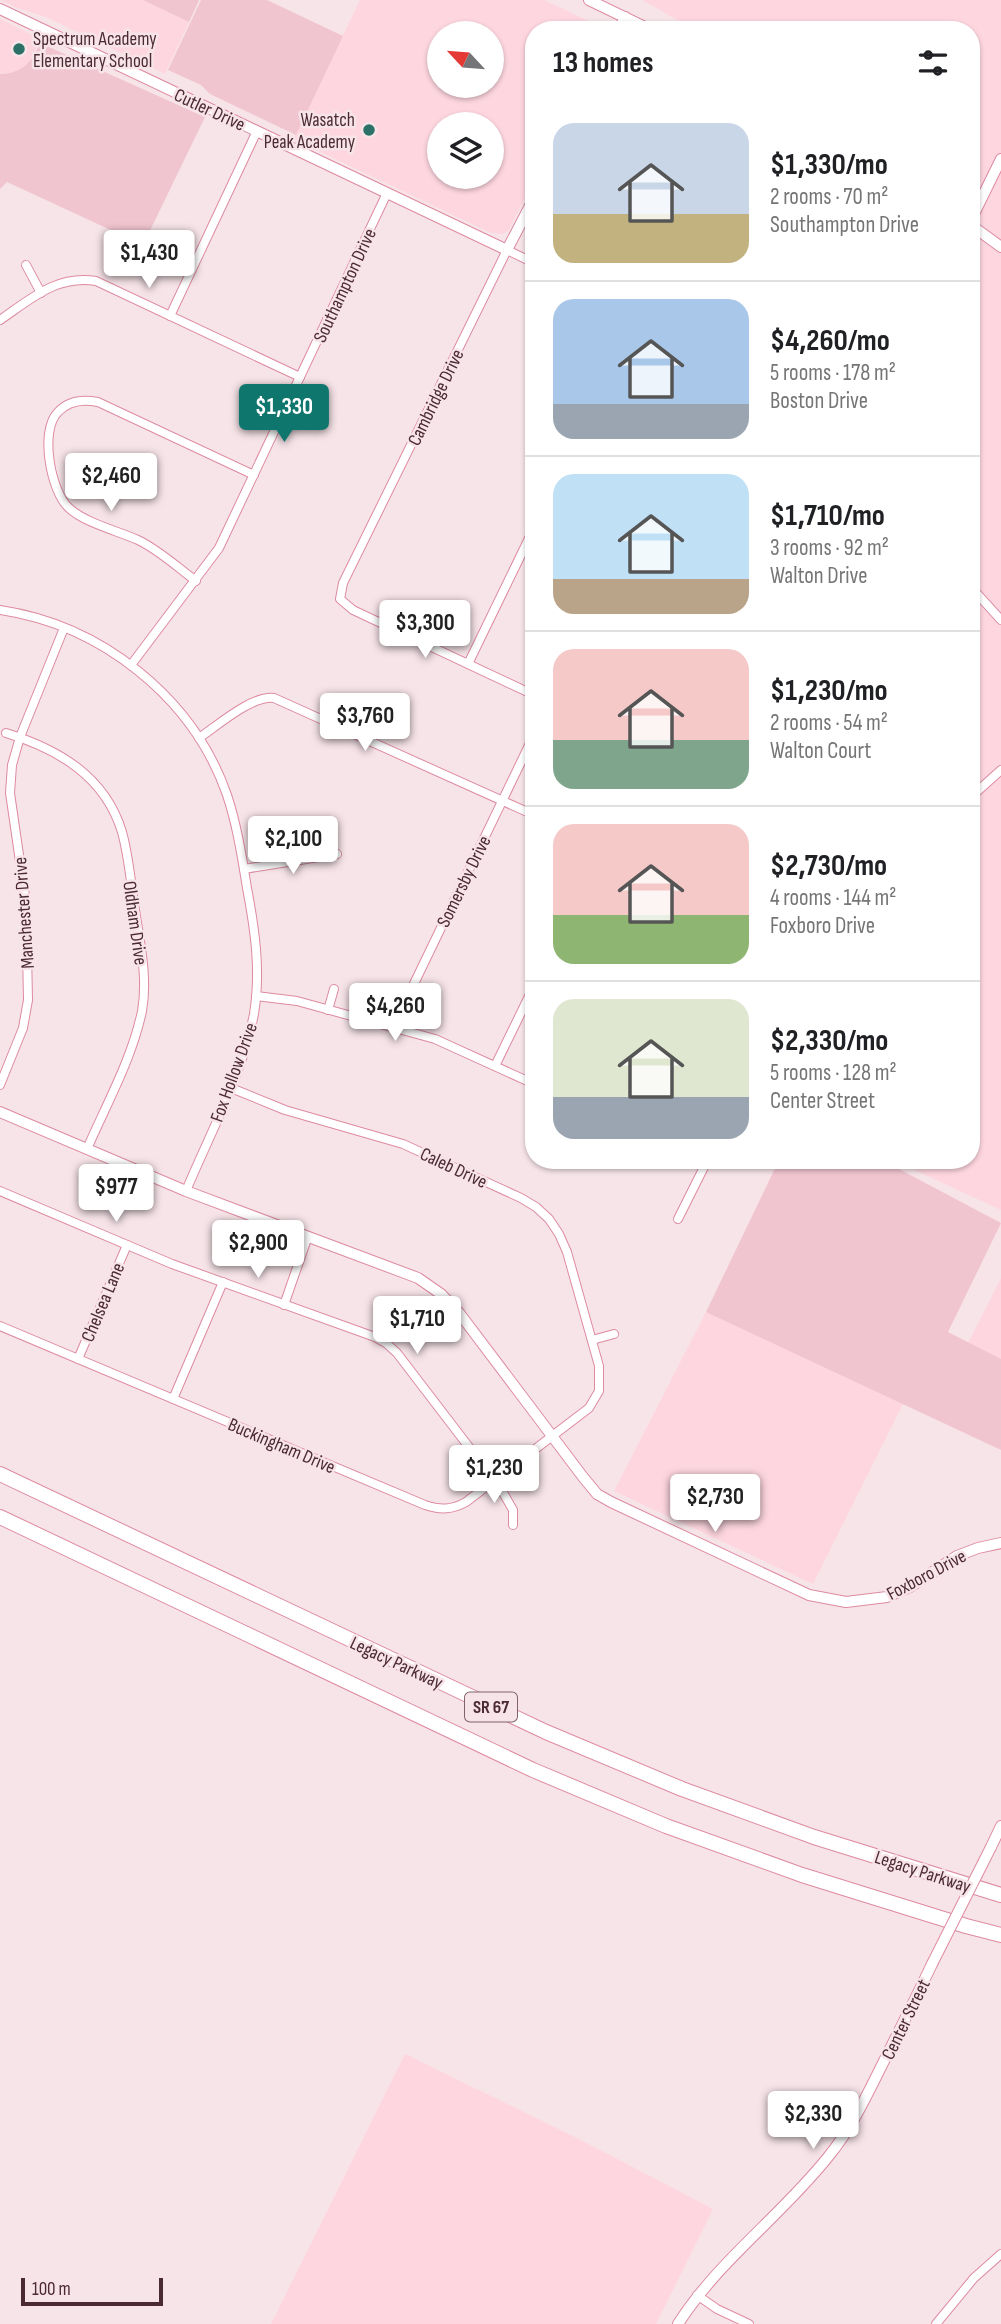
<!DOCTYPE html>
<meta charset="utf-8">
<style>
:root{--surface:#fff;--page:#f6f6f6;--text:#202124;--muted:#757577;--line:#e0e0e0;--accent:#0f766e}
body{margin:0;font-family:"Sofia Sans Condensed",sans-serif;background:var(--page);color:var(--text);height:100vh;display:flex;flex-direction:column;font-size:26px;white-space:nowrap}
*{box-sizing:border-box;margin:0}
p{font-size:23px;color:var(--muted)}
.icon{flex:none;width:38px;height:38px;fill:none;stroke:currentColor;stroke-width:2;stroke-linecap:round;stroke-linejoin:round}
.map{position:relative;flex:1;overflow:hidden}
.side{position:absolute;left:525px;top:21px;width:455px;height:1148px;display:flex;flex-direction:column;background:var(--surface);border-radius:28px;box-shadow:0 2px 5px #0004}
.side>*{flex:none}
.needle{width:46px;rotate:296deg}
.controls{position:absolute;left:427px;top:21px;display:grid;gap:14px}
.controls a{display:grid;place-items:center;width:77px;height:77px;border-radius:50%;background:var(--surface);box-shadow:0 2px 5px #0004;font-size:35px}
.scale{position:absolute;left:21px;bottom:18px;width:142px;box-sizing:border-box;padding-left:7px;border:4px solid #4c2a34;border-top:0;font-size:19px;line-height:24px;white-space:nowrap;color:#4c2a34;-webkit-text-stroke:5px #f7e4e9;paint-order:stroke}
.price{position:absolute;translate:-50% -60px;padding:0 16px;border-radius:7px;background:#fff;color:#222;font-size:23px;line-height:46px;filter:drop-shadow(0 2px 4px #0008)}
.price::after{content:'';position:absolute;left:50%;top:42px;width:21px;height:16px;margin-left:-10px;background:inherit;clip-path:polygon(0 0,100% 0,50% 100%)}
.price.current{background:var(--accent);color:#fff}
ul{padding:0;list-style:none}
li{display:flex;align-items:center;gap:21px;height:175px;padding:0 28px}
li+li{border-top:2px solid var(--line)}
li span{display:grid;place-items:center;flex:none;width:196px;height:140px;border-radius:21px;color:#555}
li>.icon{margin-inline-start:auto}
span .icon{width:84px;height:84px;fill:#fffc;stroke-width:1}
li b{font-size:30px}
h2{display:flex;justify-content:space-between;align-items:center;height:84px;padding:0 28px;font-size:30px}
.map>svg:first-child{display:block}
.built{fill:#fed6e0;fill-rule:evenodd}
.green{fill:#f1c5d0}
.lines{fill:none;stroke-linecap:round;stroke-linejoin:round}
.street-casing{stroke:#de8aa1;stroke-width:10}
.secondary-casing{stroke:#de8aa1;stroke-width:12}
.highway-casing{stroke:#de8aa1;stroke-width:16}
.street{stroke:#fff;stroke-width:8}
.secondary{stroke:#fff;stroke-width:10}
.highway{stroke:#fff;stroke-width:14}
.secondary-bridge-casing{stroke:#de8aa1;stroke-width:12;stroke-linecap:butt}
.secondary-bridge{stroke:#fff;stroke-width:10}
.poi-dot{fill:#2b7167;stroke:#f7e4e9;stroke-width:2.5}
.labels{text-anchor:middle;stroke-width:5;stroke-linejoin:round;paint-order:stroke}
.shield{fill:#f7e4e9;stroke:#7f626a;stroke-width:2}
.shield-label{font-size:18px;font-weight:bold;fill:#4c2a34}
.poi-label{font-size:19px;fill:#4c2a34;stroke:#f7e4e9;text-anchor:start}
.street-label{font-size:19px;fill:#4c2a34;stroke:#f7e4e9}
</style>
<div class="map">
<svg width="1001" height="2324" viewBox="0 0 1001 2324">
<rect width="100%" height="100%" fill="#f7e4e9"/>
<!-- built -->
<g class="built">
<polygon points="0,0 199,0 165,74 46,17 17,8"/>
<path d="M360,0H544L595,24L601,30H534V179L509,230L503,234L491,233L293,139ZM439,33H492V86H439ZM439,124H492V177H439Z"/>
<polygon points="642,0 1001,0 1001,1210 893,1160 971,1160 971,30 695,30"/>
<polygon points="0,19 41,39 29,64 20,71 0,74"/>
<polygon points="1001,1278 1001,1366 965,1349"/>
<polygon points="707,1310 904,1402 813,1584 614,1491"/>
<polygon points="405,2054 579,2139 713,2209 656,2324 271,2324"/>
</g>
<!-- green -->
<g class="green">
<polygon points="143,0 199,0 189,22"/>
<polygon points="201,0 267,0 343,36 296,135 210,94 201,85 168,70"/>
<path d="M40,43L205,117L143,245L7,182L0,189V74C22,73 32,63 40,43Z"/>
<polygon points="779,1160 882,1160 1001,1223 948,1332 1001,1359 1001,1450 706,1312"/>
</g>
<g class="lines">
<!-- street casing -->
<g class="street-casing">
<g id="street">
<polyline points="534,263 507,250 343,583 340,599 353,610 534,695"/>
<polyline points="26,265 41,293"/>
<polyline points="170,316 257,131"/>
<path d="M0,320C31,299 56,275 96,281L300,377"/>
<path d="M196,581C177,567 159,550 138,540C118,531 85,523 69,508C51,492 39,431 58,412C68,401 83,399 98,402L254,475"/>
<polyline points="971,587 1001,620"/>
<path d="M0,610C101,625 193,697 227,795C237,825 242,857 247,888C255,930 261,971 254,1014C242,1076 210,1133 186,1191"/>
<polyline points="468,664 534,528"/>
<polyline points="131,665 219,548 387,193"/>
<path d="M6,733C58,749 105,776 122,832C129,857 131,885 135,910C140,943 148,978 142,1011C132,1059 106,1105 87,1149"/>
<path d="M199,738C217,726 252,695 274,698L534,815"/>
<polyline points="971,797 1001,770"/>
<polyline points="244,869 337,854"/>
<polyline points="256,996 297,1001 435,1039 534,1084"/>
<polyline points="328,1010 334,989"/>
<polyline points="398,1029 411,990 534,735"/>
<polyline points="495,1066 534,986"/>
<polyline points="0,1085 23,1028 28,1000 26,903 10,793 12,765 20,737 64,628"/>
<polyline points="0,1191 172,1264 375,1337 386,1343 397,1353 501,1489 513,1510 513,1525"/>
<polyline points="678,1219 705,1165 695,1160"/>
<polyline points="284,1305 308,1236"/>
<path d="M0,1326L425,1505C440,1510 452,1510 466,1502L589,1408L599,1391V1366L567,1252L559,1234L549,1219L536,1207L521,1198L403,1144L285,1110L231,1088"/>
<polyline points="592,1340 614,1334"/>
<polyline points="78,1359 127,1245"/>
<polyline points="173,1399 223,1282"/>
<polyline points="697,2295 717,2309 749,2324"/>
<polyline points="936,2324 974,2278 1001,2254"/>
</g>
</g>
<!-- secondary casing -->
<g class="secondary-casing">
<g id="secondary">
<polyline points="589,0 651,30"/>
<polyline points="0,9 507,250 534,198"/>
<polyline points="619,30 625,17"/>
<polyline points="971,220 1001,159"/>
<polyline points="971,225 1001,247"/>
<polyline points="0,1112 186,1191 418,1278 441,1294 460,1314 583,1477 597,1494 611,1502 809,1595 846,1602 887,1597 910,1587 957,1556 978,1548 1001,1543"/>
<polyline points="991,1847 1001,1826"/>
<path d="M678,2324C719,2260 781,2216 828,2157C851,2129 866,2097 882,2065C899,2031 916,1998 932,1964"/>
</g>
</g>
<!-- highway casing -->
<g class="highway-casing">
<g id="highway">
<polyline points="0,1474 546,1732 682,1789 814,1837 1001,1895"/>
<polyline points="0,1517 533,1770 666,1826 802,1875 966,1926 1001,1935"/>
</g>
</g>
<!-- street -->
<use href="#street" class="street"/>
<!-- secondary -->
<use href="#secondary" class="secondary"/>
<!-- highway -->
<use href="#highway" class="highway"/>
<!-- secondary-bridge casing -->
<g class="secondary-bridge-casing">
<polyline id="secondary-bridge" points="932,1964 991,1847"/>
</g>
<!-- secondary-bridge -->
<use href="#secondary-bridge" class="secondary-bridge"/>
</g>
<!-- markers -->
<g class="poi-dot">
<circle cx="19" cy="49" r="7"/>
<circle cx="369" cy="130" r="7"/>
</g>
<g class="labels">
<!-- shield labels -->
<rect class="shield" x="465" y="1692.5" width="52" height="29" rx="5"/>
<g class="shield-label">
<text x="491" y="1713">SR 67</text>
</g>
<!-- poi labels -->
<g class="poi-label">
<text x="33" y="45">Spectrum Academy<tspan x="33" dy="22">Elementary School</tspan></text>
<text x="355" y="126" text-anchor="end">Wasatch<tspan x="355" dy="22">Peak Academy</tspan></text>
</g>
<!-- street labels -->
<g class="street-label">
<text transform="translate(210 109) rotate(25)" y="7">Cutler Drive</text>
<text transform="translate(344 285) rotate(-65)" y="7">Southampton Drive</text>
<text transform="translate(435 397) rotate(-64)" y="7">Cambridge Drive</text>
<text transform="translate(463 881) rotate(-64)" y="7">Somersby Drive</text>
<text transform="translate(23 913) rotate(-94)" y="7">Manchester Drive</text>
<text transform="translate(136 923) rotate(82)" y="7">Oldham Drive</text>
<text transform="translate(233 1072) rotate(-70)" y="7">Fox Hollow Drive</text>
<text transform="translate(454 1167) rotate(25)" y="7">Caleb Drive</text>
<text transform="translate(102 1302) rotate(-67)" y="7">Chelsea Lane</text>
<text transform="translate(282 1445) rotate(23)" y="7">Buckingham Drive</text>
<text transform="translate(926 1574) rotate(-28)" y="7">Foxboro Drive</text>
<text transform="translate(397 1662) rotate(25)" y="7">Legacy Parkway</text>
<text transform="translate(923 1871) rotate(18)" y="7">Legacy Parkway</text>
<text transform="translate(905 2019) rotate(-64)" y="7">Center Street</text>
</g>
</g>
</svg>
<div class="controls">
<a><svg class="needle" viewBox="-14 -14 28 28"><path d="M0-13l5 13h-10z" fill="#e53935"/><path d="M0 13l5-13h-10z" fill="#757577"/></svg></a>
<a><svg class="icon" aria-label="layers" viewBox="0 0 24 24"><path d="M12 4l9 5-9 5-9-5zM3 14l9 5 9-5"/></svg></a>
</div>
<div class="scale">100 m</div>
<b class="price" style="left:149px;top:290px">$1,430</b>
<b class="price current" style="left:284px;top:444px">$1,330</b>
<b class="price" style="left:111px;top:513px">$2,460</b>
<b class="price" style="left:425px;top:660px">$3,300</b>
<b class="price" style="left:365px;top:753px">$3,760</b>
<b class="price" style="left:293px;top:876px">$2,100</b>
<b class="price" style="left:395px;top:1043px">$4,260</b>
<b class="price" style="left:116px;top:1224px">$977</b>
<b class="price" style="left:258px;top:1280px">$2,900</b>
<b class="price" style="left:417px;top:1356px">$1,710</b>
<b class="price" style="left:494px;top:1505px">$1,230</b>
<b class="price" style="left:715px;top:1534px">$2,730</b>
<b class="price" style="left:813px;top:2151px">$2,330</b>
<section class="side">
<h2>13 homes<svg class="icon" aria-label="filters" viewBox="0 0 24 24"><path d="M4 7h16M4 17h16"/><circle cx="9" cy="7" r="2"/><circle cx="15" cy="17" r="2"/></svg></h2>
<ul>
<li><span style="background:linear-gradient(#c9d6e8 65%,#c2b280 0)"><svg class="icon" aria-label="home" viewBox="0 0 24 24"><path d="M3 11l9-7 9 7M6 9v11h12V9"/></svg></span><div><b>$1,330/mo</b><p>2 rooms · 70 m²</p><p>Southampton Drive</p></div></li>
<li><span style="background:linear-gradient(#a9c7e8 75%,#9aa5b1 0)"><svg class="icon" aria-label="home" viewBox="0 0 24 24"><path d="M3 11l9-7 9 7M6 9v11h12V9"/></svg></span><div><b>$4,260/mo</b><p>5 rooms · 178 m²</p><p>Boston Drive</p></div></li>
<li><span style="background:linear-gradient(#bfe0f5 75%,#b9a48a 0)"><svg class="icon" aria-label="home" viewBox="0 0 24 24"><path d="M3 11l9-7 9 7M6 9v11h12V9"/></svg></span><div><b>$1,710/mo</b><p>3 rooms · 92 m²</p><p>Walton Drive</p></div></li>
<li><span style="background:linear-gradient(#f6c9c9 65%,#7fa58c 0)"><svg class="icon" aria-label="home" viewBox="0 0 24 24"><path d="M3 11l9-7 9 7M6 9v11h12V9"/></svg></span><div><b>$1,230/mo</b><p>2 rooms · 54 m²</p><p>Walton Court</p></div></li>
<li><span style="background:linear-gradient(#f6c9c9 65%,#8fb573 0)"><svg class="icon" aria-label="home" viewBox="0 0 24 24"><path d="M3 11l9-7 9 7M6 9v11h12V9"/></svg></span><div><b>$2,730/mo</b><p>4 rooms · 144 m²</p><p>Foxboro Drive</p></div></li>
<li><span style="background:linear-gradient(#dfe7d0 70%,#9aa5b1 0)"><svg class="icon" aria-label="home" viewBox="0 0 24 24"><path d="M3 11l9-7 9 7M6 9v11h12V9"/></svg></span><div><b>$2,330/mo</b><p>5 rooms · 128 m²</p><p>Center Street</p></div></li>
</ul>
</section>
</div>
